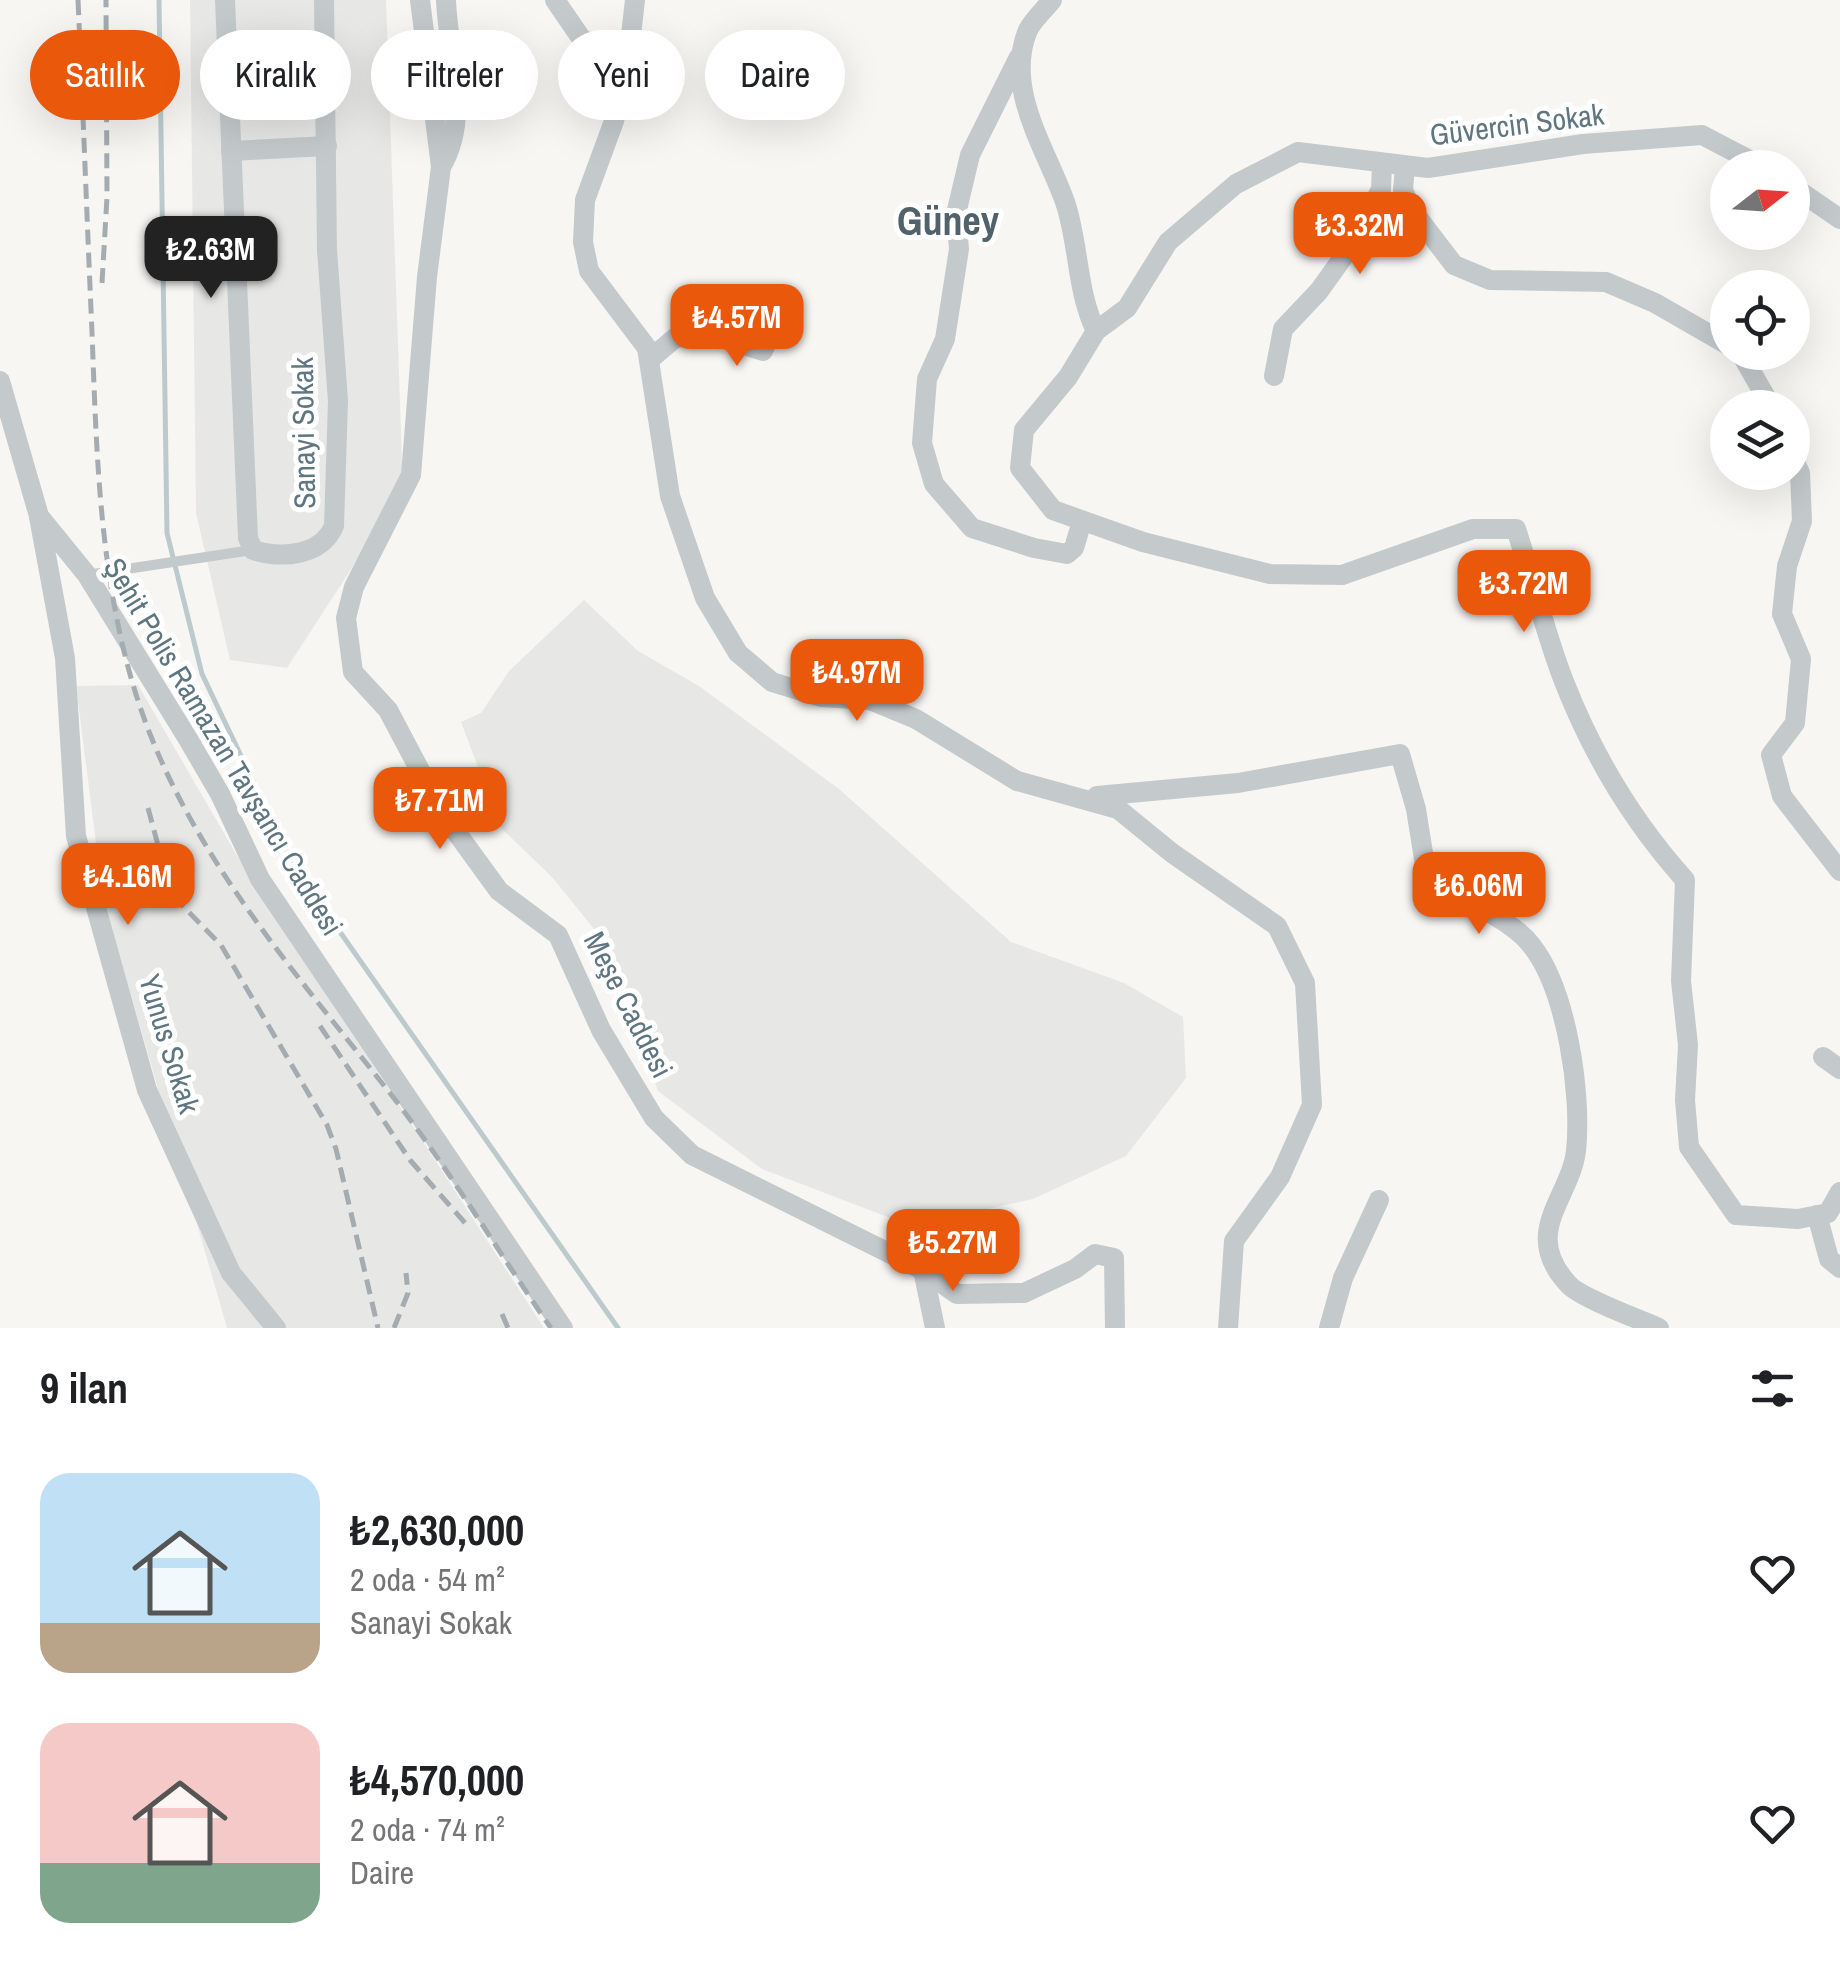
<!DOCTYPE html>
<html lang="tr">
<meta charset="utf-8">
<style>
:root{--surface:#fff;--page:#f6f6f6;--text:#202124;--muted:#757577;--accent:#ea580c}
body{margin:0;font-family:"Archivo Narrow",sans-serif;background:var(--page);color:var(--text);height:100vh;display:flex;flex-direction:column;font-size:38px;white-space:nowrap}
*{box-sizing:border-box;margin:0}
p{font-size:32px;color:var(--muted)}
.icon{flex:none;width:55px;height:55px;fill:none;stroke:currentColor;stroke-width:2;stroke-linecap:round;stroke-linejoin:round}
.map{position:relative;height:1328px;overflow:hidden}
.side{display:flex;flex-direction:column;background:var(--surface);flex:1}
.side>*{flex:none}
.hud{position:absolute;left:30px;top:30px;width:1000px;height:90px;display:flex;gap:20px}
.needle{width:65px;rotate:73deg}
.buttons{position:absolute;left:1710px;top:150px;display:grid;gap:20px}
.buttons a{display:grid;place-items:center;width:100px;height:100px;border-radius:50%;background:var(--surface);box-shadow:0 10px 40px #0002;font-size:50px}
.price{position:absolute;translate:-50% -85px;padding:0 22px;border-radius:20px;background:var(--accent);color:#fff;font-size:32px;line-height:65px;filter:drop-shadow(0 2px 5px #0008)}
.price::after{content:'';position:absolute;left:50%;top:60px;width:30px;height:22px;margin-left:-15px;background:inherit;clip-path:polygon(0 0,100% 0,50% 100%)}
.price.selected{background:#222;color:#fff}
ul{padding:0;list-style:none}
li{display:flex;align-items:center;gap:30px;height:250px;padding:0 40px}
li span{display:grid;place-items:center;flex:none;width:280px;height:200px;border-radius:30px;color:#555}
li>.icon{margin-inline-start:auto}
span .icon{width:120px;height:120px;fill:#fffc;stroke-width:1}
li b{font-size:42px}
h2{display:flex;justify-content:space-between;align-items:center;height:120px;padding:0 40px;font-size:42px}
.tag{padding:0 35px;border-radius:45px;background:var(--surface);box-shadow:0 10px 40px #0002;font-size:35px;line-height:90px}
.tag.selected{background:var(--accent);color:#fff}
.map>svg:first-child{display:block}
.built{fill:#e7e8e6}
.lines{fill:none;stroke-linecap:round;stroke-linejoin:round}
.stream{stroke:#bccacd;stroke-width:5}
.service{stroke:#c4c9cc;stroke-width:10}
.minor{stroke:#c4c9cc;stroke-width:20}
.rail{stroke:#a4acb1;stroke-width:5;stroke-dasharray:15 8;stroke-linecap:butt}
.labels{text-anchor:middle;stroke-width:10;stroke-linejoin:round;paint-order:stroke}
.street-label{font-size:30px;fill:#5f7681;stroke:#fff}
.district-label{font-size:40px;font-weight:bold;fill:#51626b;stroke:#fff}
</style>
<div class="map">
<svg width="1840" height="1328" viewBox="0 0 1840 1328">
<rect width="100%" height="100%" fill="#f7f6f3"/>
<!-- built -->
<g class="built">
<polygon points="190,0 386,0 403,489 287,668 230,660 196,513"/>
<polygon points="584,600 638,651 699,686 839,789 1011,942 1124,983 1183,1017 1186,1078 1126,1156 1033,1199 911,1226 762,1169 658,1091 607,945 552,877 501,828 461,722 481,713 509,671"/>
<polygon points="138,685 235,852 544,1328 227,1328 103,898 76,686"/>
</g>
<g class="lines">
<!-- stream -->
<polyline class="stream" points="159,0 167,533 202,674 293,865 618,1328"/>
<!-- service -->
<polyline class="service" points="87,575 252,550"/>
<!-- minor -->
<g class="minor">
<path d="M225,0L248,538L253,550C282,559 321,556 334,526L338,401L327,250L324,0"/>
<polyline points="420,0 441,167 427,277 411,475 354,587 346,618 353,672 388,710 443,814 499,891 558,935 601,1030 654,1118 692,1155 923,1270 957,1294 1024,1293 1075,1269 1095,1254 1114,1258 1115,1328"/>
<polyline points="555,0 581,38 627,70"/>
<polyline points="635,0 627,70 614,121 585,200 583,242 589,271 647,348 670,496 705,598 738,653 772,682 821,697 870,700 916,719 1017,781 1118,809 1172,853 1277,926 1305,983 1312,1105 1280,1177 1234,1241 1228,1328"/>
<path d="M1052,0C1045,9 1033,20 1028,30C1003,90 1048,151 1066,205C1079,246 1077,293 1096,331L1127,308L1168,242L1236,184L1298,152L1428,168L1583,144L1702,135L1765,168"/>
<polyline points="1019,57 970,155 956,214 959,249 945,339 927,379 922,443 934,484 972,528 1034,548 1067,554 1074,548 1082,521"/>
<polyline points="231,151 327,146"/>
<polyline points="1405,166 1403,190 1412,210 1454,265 1490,280 1606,282 1655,303 1728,345"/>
<path d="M441,167C471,117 448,55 446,0"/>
<polyline points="1792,186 1840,219"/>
<path d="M1096,331L1068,377L1024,430L1020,468L1053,510L1143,542L1270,574L1342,575L1473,529H1516C1533,580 1545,634 1565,684C1593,755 1634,823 1685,880L1681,981L1688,1045L1685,1100L1689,1147L1736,1215L1798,1219L1828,1213L1840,1192"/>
<polyline points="1740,352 1772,408"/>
<polyline points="649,360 675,338 709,334 763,351 772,330"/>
<polyline points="1274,376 1283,329 1319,291 1354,242 1381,189 1382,165"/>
<polyline points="0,381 39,516 87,575 188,739 220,794 260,879 563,1328"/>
<polyline points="1792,456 1800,473 1802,521 1787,566 1782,614 1801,659 1795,723 1771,755 1782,796 1840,871"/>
<polyline points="39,517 65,658 76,836 147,1090 231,1273 276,1328"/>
<path d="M1097,796L1238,783L1400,754L1416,809L1428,884C1461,900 1509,916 1532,946C1567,991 1582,1095 1576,1151C1570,1199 1520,1233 1569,1285C1581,1298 1639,1319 1659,1328"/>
<polyline points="1823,1057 1840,1069"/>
<polyline points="1817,1215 1829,1259 1840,1268"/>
<polyline points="923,1270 935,1328"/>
<polyline points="1329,1328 1343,1278 1379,1200"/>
</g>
<!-- rail -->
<g class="rail">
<path d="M78,0C83,111 87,221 92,332C97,466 100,607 150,734C204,871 303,982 393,1097C450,1170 498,1252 551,1328"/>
<polyline points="102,283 107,197 106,0"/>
<polyline points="148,808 171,894 221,945 327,1125 336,1149 378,1328"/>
<polyline points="320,1026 410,1160 465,1223"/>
<polyline points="502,1314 508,1328"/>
<polyline points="394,1328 408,1293 406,1273"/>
</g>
</g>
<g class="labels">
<!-- street labels -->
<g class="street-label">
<text transform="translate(1517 125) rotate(-7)" y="10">Güvercin Sokak</text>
<text transform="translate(304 433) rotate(-91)" y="10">Sanayi Sokak</text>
<text transform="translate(223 747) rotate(59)" y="10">Şehit Polis Ramazan Tavşancı Caddesi</text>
<text transform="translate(628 1005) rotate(63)" y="10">Meşe Caddesi</text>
<text transform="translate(169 1044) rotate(73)" y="10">Yunus Sokak</text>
</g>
<!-- district labels -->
<g class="district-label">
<text x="948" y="235">Güney</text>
</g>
</g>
</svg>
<div class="buttons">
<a><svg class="needle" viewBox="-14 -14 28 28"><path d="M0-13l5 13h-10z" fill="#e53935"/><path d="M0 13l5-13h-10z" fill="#757577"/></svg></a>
<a><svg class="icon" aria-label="locate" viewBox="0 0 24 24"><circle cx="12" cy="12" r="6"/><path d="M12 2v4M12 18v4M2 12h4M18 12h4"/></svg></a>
<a><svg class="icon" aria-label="layers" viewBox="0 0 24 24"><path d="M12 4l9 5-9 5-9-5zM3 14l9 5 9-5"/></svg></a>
</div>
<b class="price" style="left:1360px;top:277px">₺3.32M</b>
<b class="price selected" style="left:211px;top:301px">₺2.63M</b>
<b class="price" style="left:737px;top:369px">₺4.57M</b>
<b class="price" style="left:1524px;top:635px">₺3.72M</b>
<b class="price" style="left:857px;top:724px">₺4.97M</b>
<b class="price" style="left:440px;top:852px">₺7.71M</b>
<b class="price" style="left:128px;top:928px">₺4.16M</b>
<b class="price" style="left:1479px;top:937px">₺6.06M</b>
<b class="price" style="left:953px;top:1294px">₺5.27M</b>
<div class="hud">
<a class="tag selected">Satılık</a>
<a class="tag">Kiralık</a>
<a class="tag">Filtreler</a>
<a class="tag">Yeni</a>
<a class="tag">Daire</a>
</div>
</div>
<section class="side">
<h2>9 ilan<svg class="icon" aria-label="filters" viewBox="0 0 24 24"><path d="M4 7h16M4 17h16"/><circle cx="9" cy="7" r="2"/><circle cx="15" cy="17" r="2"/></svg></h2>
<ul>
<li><span style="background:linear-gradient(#bfe0f5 75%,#b9a48a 0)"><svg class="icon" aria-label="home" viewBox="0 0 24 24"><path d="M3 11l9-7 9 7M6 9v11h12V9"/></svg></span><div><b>₺2,630,000</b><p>2 oda · 54 m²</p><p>Sanayi Sokak</p></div><svg class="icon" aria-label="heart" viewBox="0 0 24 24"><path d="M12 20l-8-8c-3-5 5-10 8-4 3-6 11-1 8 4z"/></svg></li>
<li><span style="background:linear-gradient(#f6c9c9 70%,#7fa58c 0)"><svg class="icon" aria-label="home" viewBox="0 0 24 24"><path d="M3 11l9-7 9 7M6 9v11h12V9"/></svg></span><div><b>₺4,570,000</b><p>2 oda · 74 m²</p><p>Daire</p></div><svg class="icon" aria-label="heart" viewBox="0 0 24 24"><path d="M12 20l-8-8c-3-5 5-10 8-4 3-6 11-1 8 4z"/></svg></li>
</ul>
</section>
